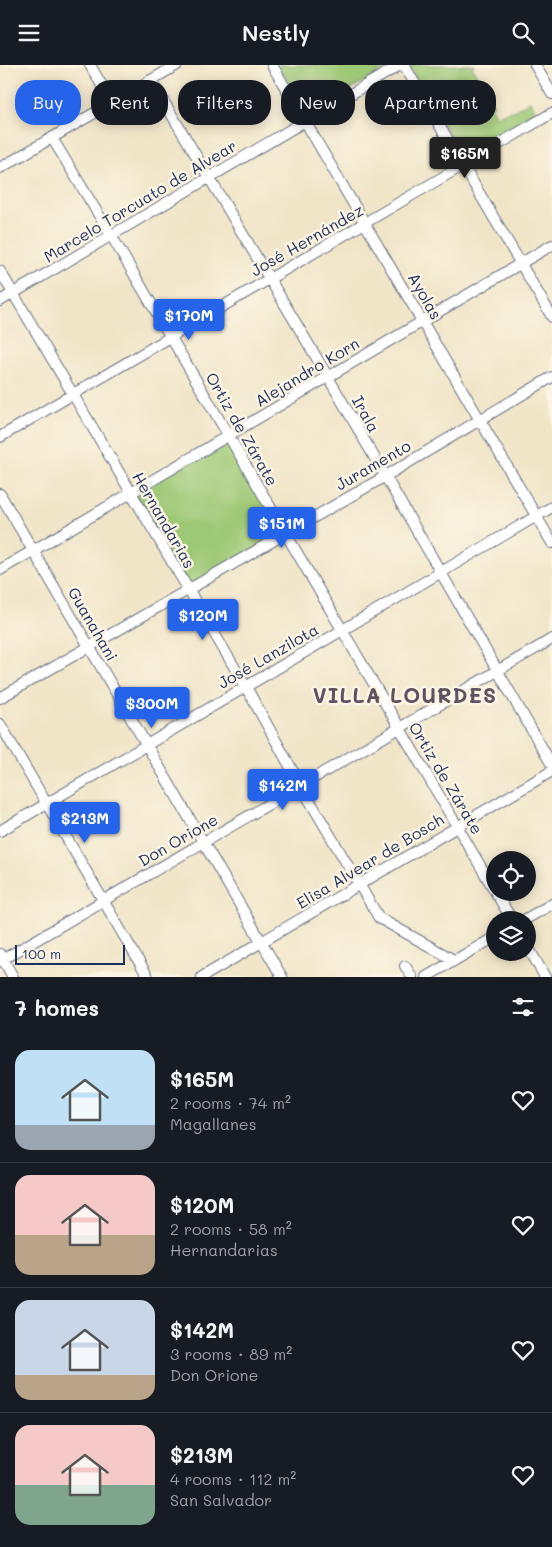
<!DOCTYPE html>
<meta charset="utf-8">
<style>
:root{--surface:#171b24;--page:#20242c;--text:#f1f3f6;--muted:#9ea1a6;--line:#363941;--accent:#2563eb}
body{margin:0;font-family:Mali,sans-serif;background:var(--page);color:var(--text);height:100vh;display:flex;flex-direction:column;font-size:19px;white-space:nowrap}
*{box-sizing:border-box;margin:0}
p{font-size:16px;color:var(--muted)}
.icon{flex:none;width:28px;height:28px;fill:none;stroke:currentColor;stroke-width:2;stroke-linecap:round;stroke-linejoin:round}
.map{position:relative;height:912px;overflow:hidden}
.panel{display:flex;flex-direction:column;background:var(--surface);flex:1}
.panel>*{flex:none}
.guide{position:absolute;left:15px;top:15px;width:522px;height:45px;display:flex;gap:10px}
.controls{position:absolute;left:486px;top:786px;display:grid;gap:10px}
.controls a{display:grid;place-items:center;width:50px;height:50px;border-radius:50%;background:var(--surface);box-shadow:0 2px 12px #0003;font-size:25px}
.scale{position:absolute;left:15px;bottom:12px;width:110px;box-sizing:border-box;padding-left:5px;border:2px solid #1b2f5e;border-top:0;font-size:14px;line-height:18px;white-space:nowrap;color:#1b2f5e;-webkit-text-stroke:4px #fcf5e5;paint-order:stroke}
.price{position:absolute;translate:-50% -42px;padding:0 11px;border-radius:5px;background:var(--accent);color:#fff;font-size:16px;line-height:32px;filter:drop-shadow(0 1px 2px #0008)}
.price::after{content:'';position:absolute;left:50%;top:30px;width:15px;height:11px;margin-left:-8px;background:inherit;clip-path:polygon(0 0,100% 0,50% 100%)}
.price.on{background:#222;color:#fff}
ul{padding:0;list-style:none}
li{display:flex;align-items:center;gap:15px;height:125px;padding:0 15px}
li+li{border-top:1px solid var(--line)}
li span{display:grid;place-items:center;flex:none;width:140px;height:100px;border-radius:15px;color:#555}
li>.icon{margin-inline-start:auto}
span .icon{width:60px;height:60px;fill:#fffc;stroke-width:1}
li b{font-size:21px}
h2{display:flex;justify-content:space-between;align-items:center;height:60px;padding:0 15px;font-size:21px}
.chip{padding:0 18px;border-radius:20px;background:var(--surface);box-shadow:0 2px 12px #0003;font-size:18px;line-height:45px}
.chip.on{background:var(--accent);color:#fff}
header{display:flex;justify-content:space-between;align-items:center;height:65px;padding:0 15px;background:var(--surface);font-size:22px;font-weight:600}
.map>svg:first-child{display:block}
.park{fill:#9dc874;stroke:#5c7c69}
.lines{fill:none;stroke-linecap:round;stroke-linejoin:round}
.minor-casing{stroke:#666f83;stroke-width:12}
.minor{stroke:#fff;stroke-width:10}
.labels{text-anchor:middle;stroke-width:5;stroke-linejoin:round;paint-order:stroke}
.street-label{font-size:16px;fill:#1b2f5e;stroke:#fcf5e5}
.district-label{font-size:21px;font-weight:bold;letter-spacing:1px;fill:#605361;stroke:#fcf5e5}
</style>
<header><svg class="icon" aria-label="menu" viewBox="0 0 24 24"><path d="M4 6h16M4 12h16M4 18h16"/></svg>Nestly<svg class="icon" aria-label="search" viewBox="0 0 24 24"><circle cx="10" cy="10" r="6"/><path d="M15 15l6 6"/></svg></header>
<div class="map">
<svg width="552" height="912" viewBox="0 0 552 912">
<rect width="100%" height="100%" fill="#fcf5e5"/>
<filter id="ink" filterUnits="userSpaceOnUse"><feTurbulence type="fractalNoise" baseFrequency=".02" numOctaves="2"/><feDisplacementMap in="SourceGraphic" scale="10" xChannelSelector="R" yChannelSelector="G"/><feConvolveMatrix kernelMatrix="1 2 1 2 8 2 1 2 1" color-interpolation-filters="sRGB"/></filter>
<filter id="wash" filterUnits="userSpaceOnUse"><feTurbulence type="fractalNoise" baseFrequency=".0096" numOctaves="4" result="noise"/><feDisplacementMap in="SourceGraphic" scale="20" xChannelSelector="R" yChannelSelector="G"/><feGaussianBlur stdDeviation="1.12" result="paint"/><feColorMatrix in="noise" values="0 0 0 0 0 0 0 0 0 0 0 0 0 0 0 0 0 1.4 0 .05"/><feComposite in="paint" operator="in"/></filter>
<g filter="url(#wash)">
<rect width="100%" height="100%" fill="#f1e5c8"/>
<!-- park -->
<g class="park">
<polygon points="278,0 391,0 308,50"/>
<polygon points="412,0 475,0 472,2 494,40 491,43 497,52 510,45 512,47 530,36 536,47 462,91 409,2"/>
<polygon points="229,371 285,467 187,525 132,428"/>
</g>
</g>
<g filter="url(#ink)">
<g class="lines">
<!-- minor casing -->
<g class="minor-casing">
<g id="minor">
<polyline points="90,0 112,38"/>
<polyline points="272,0 552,478"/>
<polyline points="404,0 552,252"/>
<polyline points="535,0 552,29"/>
<polyline points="151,15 328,312 552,700"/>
<polyline points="52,73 111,170 495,826"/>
<polyline points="0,103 177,0"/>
<polyline points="0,206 246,622 301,721 379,853 454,895"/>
<polyline points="0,236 400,0"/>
<polyline points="0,372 552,48"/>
<polyline points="0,429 282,912"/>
<polyline points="0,505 552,180"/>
<polyline points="0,633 384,412 552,312"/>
<polyline points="0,659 148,912"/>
<polyline points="0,766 552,442"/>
<polyline points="496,828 512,855"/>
<polyline points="524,855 552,839"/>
<polyline points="528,882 545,912"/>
<polyline points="0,889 13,912"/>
<polyline points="0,896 552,574"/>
<polyline points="405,901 412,912"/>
<polyline points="202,912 552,706"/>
<polyline points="426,912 495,872"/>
</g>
</g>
<!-- minor -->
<use href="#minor" class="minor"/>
</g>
</g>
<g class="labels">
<!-- street labels -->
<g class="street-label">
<text transform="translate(140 136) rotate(-31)" y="6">Marcelo Torcuato de Alvear</text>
<text transform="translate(307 175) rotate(-30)" y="6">José Hernández</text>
<text transform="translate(425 231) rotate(60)" y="6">Ayolas</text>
<text transform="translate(307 307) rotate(-31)" y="6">Alejandro Korn</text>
<text transform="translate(366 349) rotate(61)" y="6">Irala</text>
<text transform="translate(242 364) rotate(60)" y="6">Ortiz de Zárate</text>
<text transform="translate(373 400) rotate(-30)" y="6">Juramento</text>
<text transform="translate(164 455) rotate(60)" y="6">Hernandarias</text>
<text transform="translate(93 559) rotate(60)" y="6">Guanahani</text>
<text transform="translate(268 591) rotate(-30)" y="6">José Lanzilota</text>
<text transform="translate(446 713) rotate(59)" y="6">Ortiz de Zárate</text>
<text transform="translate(178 775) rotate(-30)" y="6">Don Orione</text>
<text transform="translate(370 796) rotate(-31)" y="6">Elisa Alvear de Bosch</text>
</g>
<!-- district labels -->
<g class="district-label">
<text x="405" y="638">VILLA LOURDES</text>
</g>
</g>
</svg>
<div class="controls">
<a><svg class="icon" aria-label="locate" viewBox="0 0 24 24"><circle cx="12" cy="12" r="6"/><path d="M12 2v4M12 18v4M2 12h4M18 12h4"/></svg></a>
<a><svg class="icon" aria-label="layers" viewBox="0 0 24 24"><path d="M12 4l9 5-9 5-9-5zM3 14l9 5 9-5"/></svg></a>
</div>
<div class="scale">100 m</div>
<b class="price on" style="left:465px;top:114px">$165M</b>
<b class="price" style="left:189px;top:276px">$170M</b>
<b class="price" style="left:282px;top:484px">$151M</b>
<b class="price" style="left:203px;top:576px">$120M</b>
<b class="price" style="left:152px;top:664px">$300M</b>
<b class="price" style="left:283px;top:746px">$142M</b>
<b class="price" style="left:85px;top:779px">$213M</b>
<div class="guide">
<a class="chip on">Buy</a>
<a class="chip">Rent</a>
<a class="chip">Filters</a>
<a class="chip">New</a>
<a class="chip">Apartment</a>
</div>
</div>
<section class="panel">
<h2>7 homes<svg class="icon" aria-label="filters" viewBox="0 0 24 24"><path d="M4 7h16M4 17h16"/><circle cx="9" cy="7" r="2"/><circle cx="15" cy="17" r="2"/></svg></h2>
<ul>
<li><span style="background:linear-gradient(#bfe0f5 75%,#9aa5b1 0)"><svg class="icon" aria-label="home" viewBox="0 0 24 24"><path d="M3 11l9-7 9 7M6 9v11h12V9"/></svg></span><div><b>$165M</b><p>2 rooms · 74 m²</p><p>Magallanes</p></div><svg class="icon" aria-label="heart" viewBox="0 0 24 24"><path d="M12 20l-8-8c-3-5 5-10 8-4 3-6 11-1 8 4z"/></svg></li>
<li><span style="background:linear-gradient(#f6c9c9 60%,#b9a48a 0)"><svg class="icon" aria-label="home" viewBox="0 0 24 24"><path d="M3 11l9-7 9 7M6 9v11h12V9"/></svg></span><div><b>$120M</b><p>2 rooms · 58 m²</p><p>Hernandarias</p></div><svg class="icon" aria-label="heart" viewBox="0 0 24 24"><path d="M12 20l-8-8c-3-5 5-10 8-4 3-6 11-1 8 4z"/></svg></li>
<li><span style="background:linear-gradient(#c9d6e8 75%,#b9a48a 0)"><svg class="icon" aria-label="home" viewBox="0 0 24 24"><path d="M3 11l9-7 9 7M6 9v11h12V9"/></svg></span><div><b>$142M</b><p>3 rooms · 89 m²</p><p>Don Orione</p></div><svg class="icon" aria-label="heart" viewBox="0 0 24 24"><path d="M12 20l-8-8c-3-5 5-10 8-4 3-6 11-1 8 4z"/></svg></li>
<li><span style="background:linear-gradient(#f6c9c9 60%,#7fa58c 0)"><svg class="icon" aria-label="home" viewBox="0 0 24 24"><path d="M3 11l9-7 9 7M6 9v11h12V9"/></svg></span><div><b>$213M</b><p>4 rooms · 112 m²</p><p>San Salvador</p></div><svg class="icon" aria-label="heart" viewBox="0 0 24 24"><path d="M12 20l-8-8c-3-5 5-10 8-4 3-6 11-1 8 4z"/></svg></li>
</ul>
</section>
